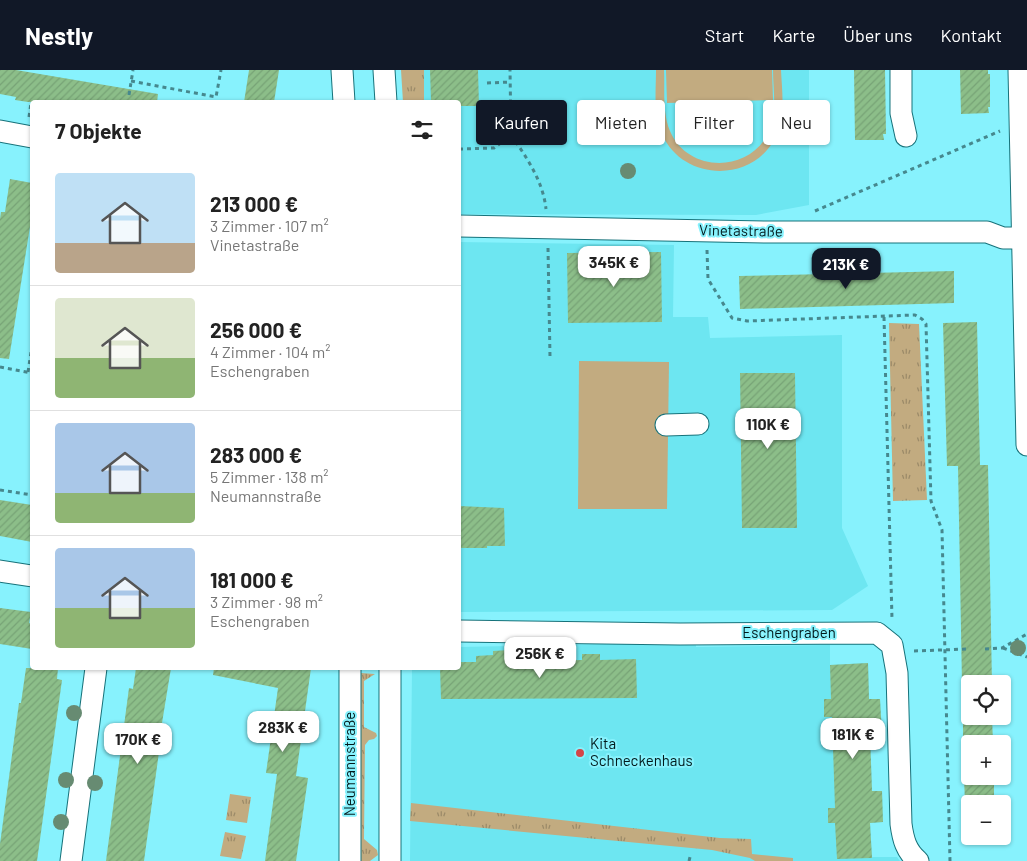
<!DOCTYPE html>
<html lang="de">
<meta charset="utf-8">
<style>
:root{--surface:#fff;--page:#f6f6f6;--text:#222;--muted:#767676;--line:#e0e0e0;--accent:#111827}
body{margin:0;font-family:Barlow,sans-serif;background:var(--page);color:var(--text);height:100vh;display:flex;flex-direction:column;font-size:19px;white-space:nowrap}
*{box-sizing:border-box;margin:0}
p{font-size:16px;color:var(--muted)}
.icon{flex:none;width:28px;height:28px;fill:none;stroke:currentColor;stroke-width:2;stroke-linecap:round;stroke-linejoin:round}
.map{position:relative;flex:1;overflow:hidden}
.side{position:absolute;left:30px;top:30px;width:431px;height:570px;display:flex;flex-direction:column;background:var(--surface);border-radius:5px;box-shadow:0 1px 4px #0004}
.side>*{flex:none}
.top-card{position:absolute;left:476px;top:30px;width:475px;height:45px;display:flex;gap:10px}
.tools{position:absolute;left:961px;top:605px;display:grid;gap:10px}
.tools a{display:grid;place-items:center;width:50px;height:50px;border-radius:5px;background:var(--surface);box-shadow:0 1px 4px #0004;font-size:25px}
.price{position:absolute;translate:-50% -42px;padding:0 11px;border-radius:10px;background:#fff;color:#222;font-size:16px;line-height:32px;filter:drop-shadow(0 1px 2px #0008)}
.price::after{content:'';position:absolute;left:50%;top:30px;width:15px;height:11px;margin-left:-8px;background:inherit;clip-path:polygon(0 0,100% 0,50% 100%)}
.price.selected{background:var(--accent);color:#fff}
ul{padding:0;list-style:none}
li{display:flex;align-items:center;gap:15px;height:125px;padding:0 25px}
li+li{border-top:1px solid var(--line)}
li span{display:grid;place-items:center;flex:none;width:140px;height:100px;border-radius:5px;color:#555}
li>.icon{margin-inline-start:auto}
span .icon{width:60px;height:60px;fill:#fffc;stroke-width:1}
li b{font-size:21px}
h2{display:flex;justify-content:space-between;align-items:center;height:60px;padding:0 25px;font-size:21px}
.tag{padding:0 18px;border-radius:5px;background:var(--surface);box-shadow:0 1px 4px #0004;font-size:18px;line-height:45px}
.tag.selected{background:var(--accent);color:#fff}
header{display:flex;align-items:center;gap:30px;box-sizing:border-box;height:70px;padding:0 25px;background:var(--accent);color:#fff}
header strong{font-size:24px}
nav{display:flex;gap:28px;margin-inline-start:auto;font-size:18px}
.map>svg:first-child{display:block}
.built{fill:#6de6f1}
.grass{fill:url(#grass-tufts)}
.pitch{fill:#c2ab80}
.building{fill:url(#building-hatch)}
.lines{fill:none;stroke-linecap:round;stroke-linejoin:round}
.minor-casing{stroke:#17727a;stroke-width:23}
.path{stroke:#46888e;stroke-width:3;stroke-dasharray:4 4;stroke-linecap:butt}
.minor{stroke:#fff;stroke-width:21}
.tree{fill:#678b72}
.poi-dot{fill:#d44447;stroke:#87f2fd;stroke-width:2}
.labels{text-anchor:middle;stroke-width:4;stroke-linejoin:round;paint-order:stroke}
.street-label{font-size:15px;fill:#02191b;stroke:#87f2fd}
.poi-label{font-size:15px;fill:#02191b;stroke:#87f2fd;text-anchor:start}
</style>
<header>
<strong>Nestly</strong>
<nav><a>Start</a><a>Karte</a><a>Über uns</a><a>Kontakt</a></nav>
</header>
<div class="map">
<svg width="1027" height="791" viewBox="0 0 1027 791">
<defs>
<pattern id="grass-tufts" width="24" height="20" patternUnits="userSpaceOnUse" patternTransform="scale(1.25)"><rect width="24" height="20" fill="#c2ab80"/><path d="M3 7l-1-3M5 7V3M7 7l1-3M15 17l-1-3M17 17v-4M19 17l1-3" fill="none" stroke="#9b8a68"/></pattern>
<pattern id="building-hatch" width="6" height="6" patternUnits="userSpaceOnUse" patternTransform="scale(1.25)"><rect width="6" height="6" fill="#8cbe89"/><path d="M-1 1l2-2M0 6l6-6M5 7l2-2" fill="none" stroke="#77a376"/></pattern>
</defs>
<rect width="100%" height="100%" fill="#87f2fd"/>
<!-- built -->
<g class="built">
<polygon points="424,0 809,0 809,135 756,145 459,144 459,32 424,32"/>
<polygon points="459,172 674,175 673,247 708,247 710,268 842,265 842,458 868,516 832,540 459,542"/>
<polygon points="696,572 696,577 830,575 830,595 868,593 869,629 880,629 882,665 870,666 872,721 882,721 883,752 870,753 872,787 897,787 900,791 410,791 412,598 459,598 459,577"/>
</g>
<!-- grass -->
<g class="grass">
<polygon points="401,0 424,0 424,32 403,32"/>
<polygon points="889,253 919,254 927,430 893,431"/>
<polygon points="361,603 375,604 364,611 364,657 376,663 377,666 374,669 369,670 365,675 364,769 377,780 378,785 370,791 360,791"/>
<polygon points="230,724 251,727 247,753 226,750"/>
<polygon points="411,733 720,768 751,769 752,784 793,788 793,791 755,791 750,788 712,780 410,751"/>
<polygon points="225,762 246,766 241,789 220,786"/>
</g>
<!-- pitch -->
<g class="pitch">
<path d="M656,0H664C665,19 662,42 670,61C687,102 747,104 768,64C778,45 773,21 773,0H781C782,22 786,47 775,68C752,114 682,111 662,64C653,45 656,21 656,0Z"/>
<polygon points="666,0 772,0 773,30 667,33"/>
<polygon points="579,291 669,292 667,439 578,439"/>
</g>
<!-- building -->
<g class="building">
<polygon points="0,0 16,0 158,24 157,32 28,32 15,30 16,27 0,24"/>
<polygon points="249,0 279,0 274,32 244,32"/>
<polygon points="430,0 478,0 479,36 459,36 459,32 431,32"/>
<polygon points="854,0 885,0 886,64 883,64 884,70 855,70"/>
<polygon points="960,0 988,0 988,4 990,4 990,37 988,37 989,43 961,44"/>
<polygon points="10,109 32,113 32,144 9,289 0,288 0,149 1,142 5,142"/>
<polygon points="661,182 662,252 568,253 567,183"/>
<polygon points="954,201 954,233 740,239 739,206"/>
<polygon points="977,252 980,395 988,395 992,614 962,614 958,396 947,396 943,253"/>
<polygon points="740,303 795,303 797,458 742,458"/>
<polygon points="0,430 32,435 32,472 0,466"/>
<polygon points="459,436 504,438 505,476 487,476 487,478 459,478"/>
<polygon points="0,538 31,542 29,553 32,554 32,579 0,574"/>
<polygon points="511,580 511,591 582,590 582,584 600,584 600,590 636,589 637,628 441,629 440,598 459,598 459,592 476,592 476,586 493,585 493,581"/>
<polygon points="868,593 869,629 880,629 882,665 870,665 872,721 882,721 883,752 870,753 872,788 837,789 835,753 828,753 828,738 835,738 832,647 824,647 824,629 831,629 830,595"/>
<polygon points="26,598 58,598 57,609 62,610 37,791 0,791 0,774 19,633 21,633"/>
<polygon points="136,598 171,598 162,653 163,653 144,791 106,791 129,618 133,619"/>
<polygon points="214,598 311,598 296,706 308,708 296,791 265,791 277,704 266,703 278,618 213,605"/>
<polygon points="963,646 992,646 993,674 963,674"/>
<polygon points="964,706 994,706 994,734 965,734"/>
</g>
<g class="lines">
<!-- minor casing -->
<g class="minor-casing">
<g id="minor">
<polyline points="342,0 344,32"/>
<polyline points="384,0 386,32"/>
<polyline points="901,0 901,43 906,66"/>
<polyline points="1019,0 1027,375"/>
<polyline points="0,61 32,67"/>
<polyline points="459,156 768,162 987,162 1003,168 1022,168"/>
<polyline points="666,355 698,354"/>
<polyline points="0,501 32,506"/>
<path d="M459,561L680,564L877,563L892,575L897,603L901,754C903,769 906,781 918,791"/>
<polyline points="350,598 350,791"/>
<polyline points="71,791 96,598"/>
<polyline points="390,791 390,598"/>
</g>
</g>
<!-- path -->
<g class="path">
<polyline points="131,11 216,27 221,0"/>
<polyline points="487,13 511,12"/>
<polyline points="129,25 133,0"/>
<polyline points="29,47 31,33"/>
<path d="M511,65C527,88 543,111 546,139"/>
<polyline points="459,79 494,78 511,65 510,0"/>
<polyline points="815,141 1000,61"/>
<polyline points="548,178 550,287"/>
<polyline points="707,180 708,209 732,248 747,251 915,245 922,249 926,254 931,431 942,460 950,791"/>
<polyline points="884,247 892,549"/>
<polyline points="0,297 32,303"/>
<polyline points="28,302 32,276"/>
<polyline points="0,420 32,425"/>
<polyline points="1003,578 1027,587"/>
<polyline points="985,579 1002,578 1027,564"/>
<polyline points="914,581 968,579"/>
<polyline points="689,791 690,787"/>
</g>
<!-- minor -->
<use href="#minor" class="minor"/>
</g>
<!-- trees -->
<g class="tree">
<circle cx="628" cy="101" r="8"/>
<circle cx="1018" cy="578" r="8"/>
<circle cx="74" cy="643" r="8"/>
<circle cx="66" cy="710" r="8"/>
<circle cx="95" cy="713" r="8"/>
<circle cx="61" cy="752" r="8"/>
</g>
<!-- markers -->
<circle class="poi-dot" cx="580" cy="683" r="5"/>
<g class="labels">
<!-- street labels -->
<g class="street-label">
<text transform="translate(741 161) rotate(1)" y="5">Vinetastraße</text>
<text x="789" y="568">Eschengraben</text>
<text transform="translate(350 694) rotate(-90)" y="5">Neumannstraße</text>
</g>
<!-- poi labels -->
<g class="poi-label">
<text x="590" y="679">Kita<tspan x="590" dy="17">Schneckenhaus</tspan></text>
</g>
</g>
</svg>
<div class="tools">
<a><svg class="icon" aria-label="locate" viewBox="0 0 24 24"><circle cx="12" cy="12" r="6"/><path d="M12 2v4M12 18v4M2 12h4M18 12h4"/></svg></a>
<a>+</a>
<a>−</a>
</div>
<b class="price" style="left:614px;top:218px">345K €</b>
<b class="price selected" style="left:846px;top:220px">213K €</b>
<b class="price" style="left:768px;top:380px">110K €</b>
<b class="price" style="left:540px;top:609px">256K €</b>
<b class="price" style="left:283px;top:683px">283K €</b>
<b class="price" style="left:853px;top:690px">181K €</b>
<b class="price" style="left:138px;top:695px">170K €</b>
<div class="top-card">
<a class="tag selected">Kaufen</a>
<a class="tag">Mieten</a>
<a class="tag">Filter</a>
<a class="tag">Neu</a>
</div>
<section class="side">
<h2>7 Objekte<svg class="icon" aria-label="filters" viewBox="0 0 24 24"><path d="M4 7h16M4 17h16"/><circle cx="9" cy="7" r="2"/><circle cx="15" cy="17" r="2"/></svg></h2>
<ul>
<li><span style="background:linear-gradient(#bfe0f5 70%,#b9a48a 0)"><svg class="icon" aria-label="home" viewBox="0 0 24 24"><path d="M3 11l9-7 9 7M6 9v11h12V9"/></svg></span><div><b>213 000 €</b><p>3 Zimmer · 107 m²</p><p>Vinetastraße</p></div></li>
<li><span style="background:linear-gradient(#dfe7d0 60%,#8fb573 0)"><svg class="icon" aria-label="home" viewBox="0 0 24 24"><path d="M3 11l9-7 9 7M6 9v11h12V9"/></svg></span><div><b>256 000 €</b><p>4 Zimmer · 104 m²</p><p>Eschengraben</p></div></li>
<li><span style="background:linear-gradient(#a9c7e8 70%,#8fb573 0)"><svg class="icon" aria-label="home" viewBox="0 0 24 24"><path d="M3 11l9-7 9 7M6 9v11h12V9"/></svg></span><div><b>283 000 €</b><p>5 Zimmer · 138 m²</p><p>Neumannstraße</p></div></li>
<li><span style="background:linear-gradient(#a9c7e8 60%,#8fb573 0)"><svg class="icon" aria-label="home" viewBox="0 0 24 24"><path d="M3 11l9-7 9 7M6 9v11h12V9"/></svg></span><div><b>181 000 €</b><p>3 Zimmer · 98 m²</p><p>Eschengraben</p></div></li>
</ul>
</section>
</div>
